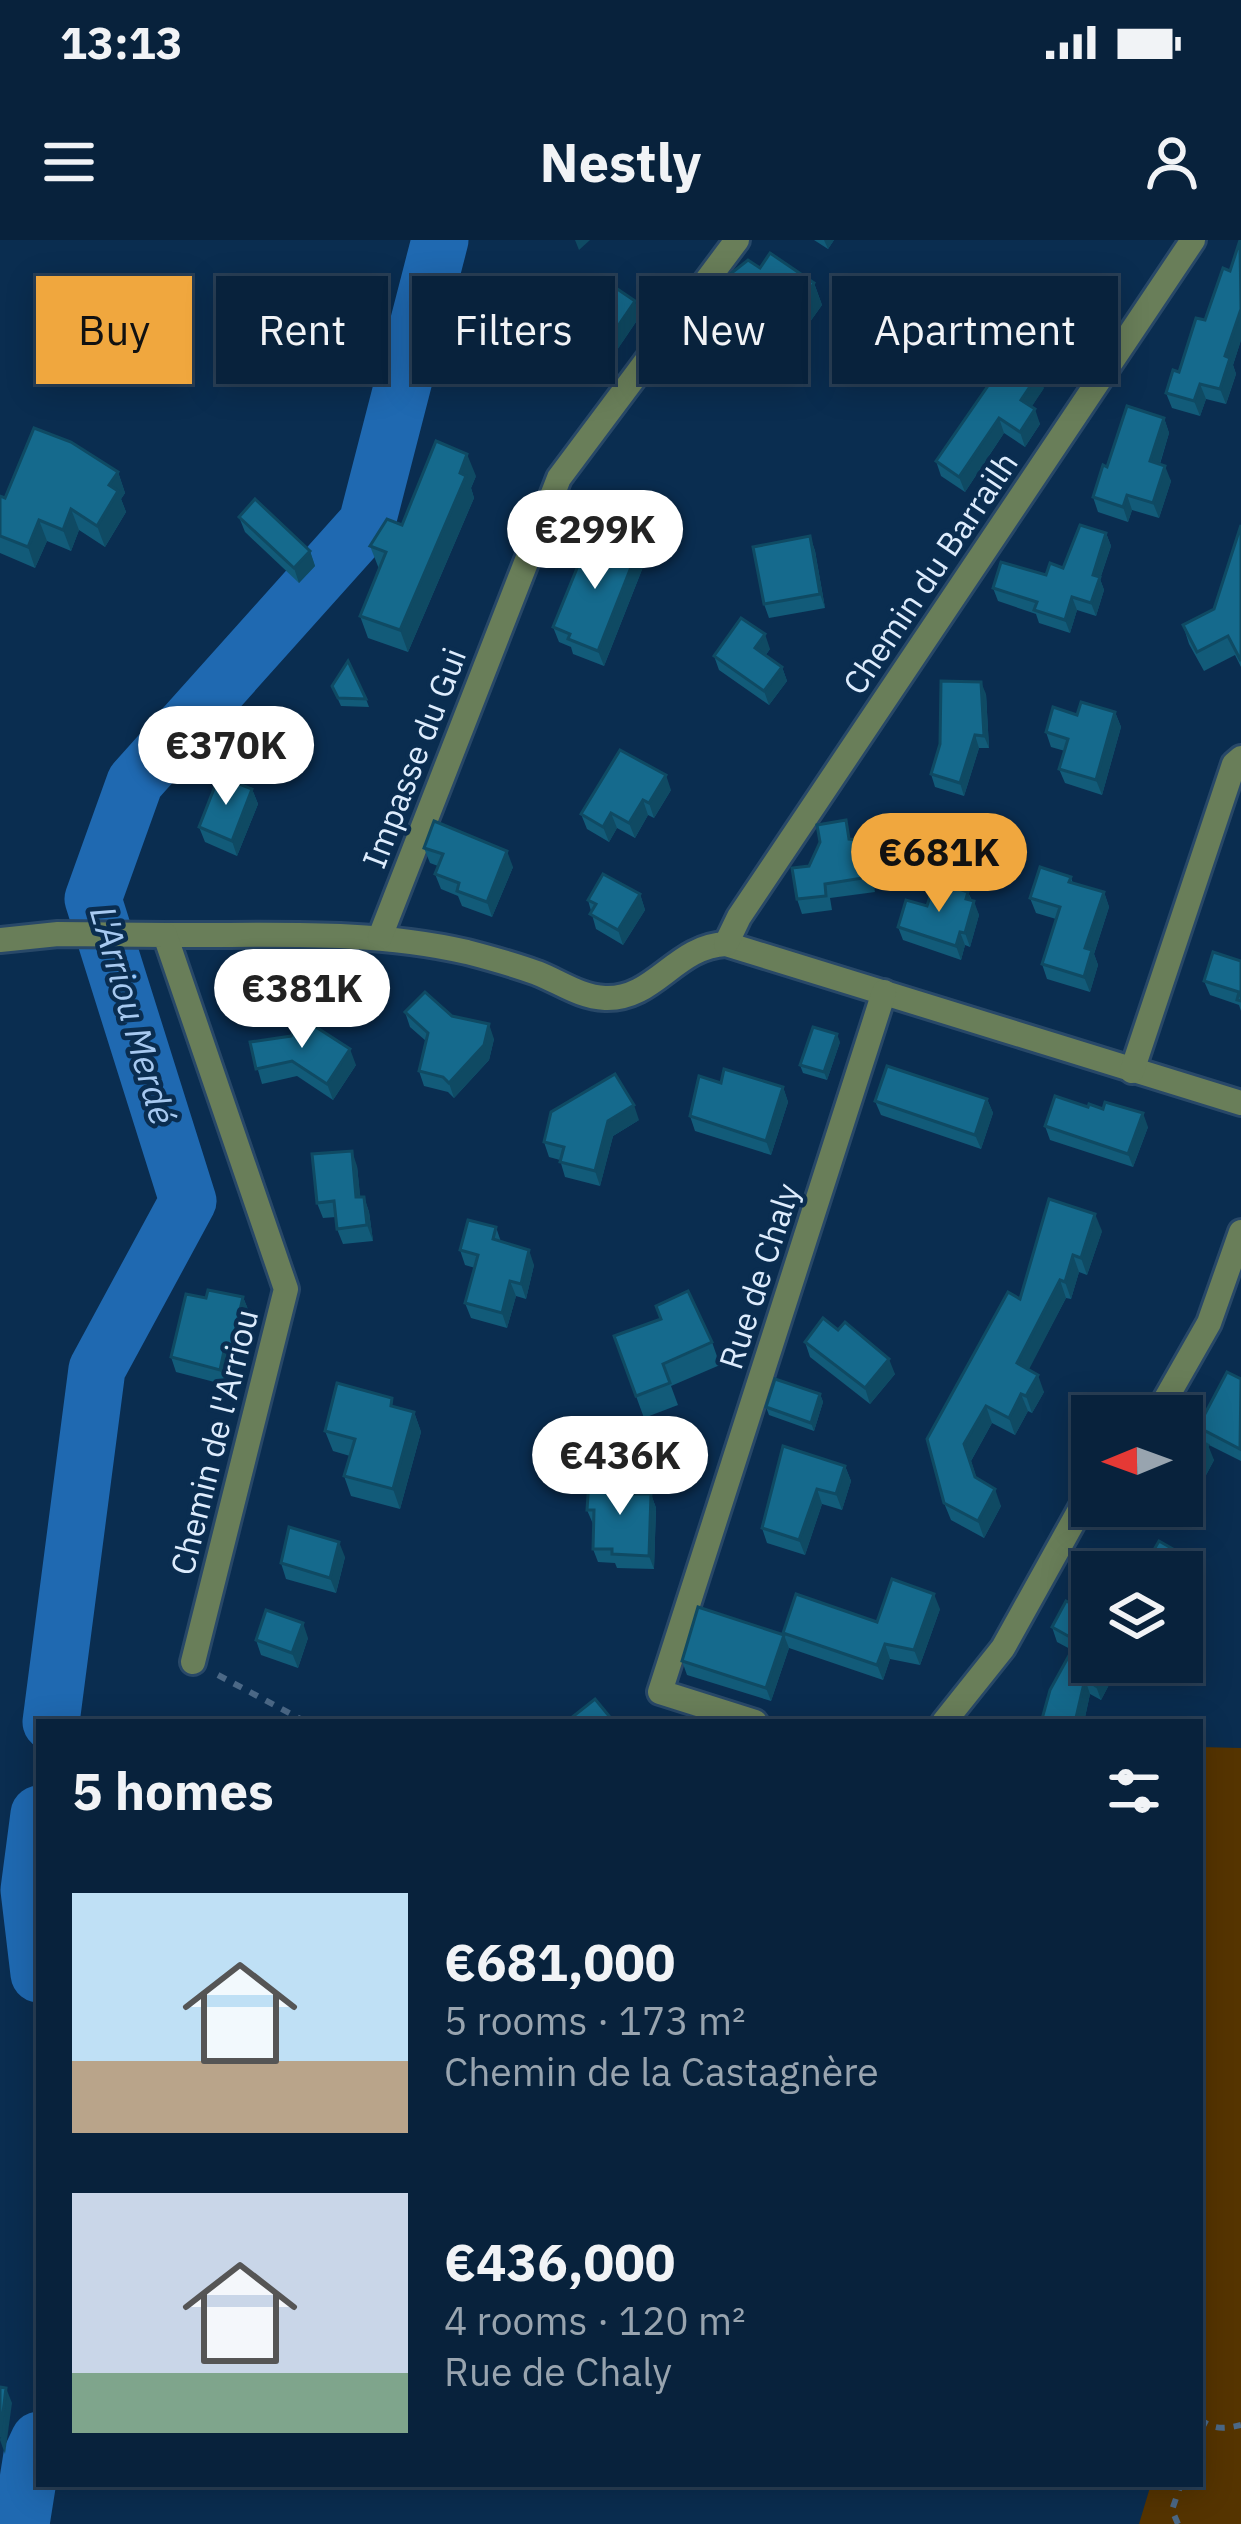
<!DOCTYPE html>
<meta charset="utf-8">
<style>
:root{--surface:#08223c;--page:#162f47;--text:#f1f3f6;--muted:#98a4af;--line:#293f56;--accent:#f0a73e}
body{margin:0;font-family:"IBM Plex Sans",sans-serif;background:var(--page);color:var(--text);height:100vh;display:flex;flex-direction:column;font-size:45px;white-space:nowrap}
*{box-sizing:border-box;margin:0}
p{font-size:39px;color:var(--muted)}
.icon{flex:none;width:66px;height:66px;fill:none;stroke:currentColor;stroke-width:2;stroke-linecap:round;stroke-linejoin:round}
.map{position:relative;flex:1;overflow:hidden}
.sheet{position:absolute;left:36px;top:1479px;width:1167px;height:768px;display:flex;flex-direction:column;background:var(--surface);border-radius:0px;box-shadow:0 6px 30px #0003,0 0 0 3px var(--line)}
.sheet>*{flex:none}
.banner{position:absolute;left:36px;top:36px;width:1170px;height:108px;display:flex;gap:24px}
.needle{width:78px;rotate:269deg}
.fabs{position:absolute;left:1071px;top:1155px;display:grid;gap:24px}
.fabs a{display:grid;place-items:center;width:132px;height:132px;border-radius:0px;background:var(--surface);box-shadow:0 6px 30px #0003,0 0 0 3px var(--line);font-size:60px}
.price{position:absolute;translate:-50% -102px;padding:0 27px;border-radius:42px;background:#fff;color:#222;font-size:39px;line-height:78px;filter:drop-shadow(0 3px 6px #0008)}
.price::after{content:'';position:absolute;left:50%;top:72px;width:36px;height:27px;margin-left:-18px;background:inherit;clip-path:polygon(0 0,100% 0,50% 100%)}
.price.active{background:var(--accent);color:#111}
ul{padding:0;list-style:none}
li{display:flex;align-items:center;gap:36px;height:300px;padding:0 36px}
li span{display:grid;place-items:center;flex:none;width:336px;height:240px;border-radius:0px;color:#555}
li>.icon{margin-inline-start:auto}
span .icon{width:144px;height:144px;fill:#fffc;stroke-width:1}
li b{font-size:51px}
h2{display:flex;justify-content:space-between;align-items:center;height:144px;padding:0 36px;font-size:51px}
.tag{padding:0 42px;border-radius:0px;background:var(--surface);box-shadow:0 6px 30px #0003,0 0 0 3px var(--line);font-size:42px;line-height:108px}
.tag.active{background:var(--accent);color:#111}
.status{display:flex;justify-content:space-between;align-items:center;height:84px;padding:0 60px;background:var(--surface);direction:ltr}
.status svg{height:33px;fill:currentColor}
header{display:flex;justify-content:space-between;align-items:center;height:156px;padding:0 36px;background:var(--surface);font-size:54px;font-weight:700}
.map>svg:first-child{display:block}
.green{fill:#553400}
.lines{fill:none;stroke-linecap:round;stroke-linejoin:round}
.river{stroke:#1f69b1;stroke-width:57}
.street-casing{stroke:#284868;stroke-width:30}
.path{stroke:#4b6886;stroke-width:6;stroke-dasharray:9 9;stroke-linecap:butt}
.street{stroke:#697e59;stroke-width:24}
.wall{fill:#125b79}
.shaded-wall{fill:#0f4a63}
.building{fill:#156a8d;stroke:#0f4a63;stroke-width:3}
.labels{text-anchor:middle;stroke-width:9;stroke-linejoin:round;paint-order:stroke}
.street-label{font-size:33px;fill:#ddecfd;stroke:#0a2d50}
.water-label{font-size:36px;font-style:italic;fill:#a7c9f0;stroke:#0a2d50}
</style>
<div class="status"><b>13:13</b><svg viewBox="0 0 49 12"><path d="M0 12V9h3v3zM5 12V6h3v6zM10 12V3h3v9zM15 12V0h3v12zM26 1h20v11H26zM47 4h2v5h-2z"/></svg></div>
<header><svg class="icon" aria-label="menu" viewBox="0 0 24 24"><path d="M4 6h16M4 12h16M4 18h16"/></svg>Nestly<svg class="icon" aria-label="person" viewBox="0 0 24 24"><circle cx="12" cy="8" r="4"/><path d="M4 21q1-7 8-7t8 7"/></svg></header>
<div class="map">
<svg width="1241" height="2284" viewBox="0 0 1241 2284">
<rect width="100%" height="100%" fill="#0a2d50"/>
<!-- green -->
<polygon class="green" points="1200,1507 1241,1508 1241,2284 1139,2284 1151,2244 1200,2244"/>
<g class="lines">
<!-- river -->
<g class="river">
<polyline points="51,1482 97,1129 188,961 93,659 135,542 367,283 440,0"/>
<polyline points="39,1574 29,1650 39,1734"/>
<polyline points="21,2284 32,2215 39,2200"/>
</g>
<!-- street casing -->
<g class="street-casing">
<g id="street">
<path d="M165,695C266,696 368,689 467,712C490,718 515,725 537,733C560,742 580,757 605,758C655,760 675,706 726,704L1241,863"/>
<polyline points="380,697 559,238 737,0"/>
<polyline points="0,700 58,694 165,695 286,1049 193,1422"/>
<polyline points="726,704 739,677 1193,0"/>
<polyline points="1132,831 1234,524 1241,518"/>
<polyline points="1156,1176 1209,1083 1241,992"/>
<polyline points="755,1482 660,1452 884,752"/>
<polyline points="944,1482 1003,1408 1092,1248"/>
</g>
</g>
<!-- path -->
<g class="path">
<polyline points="218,1435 306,1482"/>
<path d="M1200,2179C1213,2190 1225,2189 1241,2185"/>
<polyline points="1178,2284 1172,2270 1181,2244"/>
</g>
<!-- street -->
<use href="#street" class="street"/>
</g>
<!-- wall -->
<g class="wall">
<polygon points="814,0 834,0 828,9"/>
<polygon points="1241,0 1241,100 1233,125 1236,134 1226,164 1206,159 1200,176 1172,168 1166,153 1179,132 1230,31"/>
<polygon points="760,28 814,43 822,65 807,86 789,74 704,141 677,107 670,86"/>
<polygon points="640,76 600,135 568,114 563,100"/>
<polygon points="1044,148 1031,167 1040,184 1025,207 1004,193 965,252 941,236 936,221"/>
<polygon points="1164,178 1169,193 1160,224 1171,241 1159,278 1132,270 1128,282 1098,272 1093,257 1107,227"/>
<polygon points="118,232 125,253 121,259 126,272 105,307 79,290 71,311 47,301 35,328 0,313 0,256 5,258"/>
<polygon points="476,236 471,248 474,258 408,412 368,398 360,376 379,329 370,306"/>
<polygon points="239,277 310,311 315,326 299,343 245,292"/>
<polygon points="1241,285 1241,427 1235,415 1204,431 1189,404 1183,385 1214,369"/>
<polygon points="1106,293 1111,306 1100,339 1104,350 1096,376 1077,370 1070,393 1039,383 1036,374 998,361 993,348 1046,335 1063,328"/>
<polygon points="810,296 815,311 825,368 769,378 764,364"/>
<polygon points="643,327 604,426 573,414 571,407 559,402 553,387"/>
<polygon points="770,409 765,416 782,427 787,441 769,465 719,430 714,416"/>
<polygon points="335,453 366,459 369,467 341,466"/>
<polygon points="986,454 989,508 979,508 964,556 935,547 931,534"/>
<polygon points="1115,472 1121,487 1102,555 1065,543 1059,529 1065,511 1051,507 1046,492 1077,475"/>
<polygon points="252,549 258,564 237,616 205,602 199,587"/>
<polygon points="671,550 654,578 648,575 635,598 617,588 609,602 587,589 581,574"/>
<polygon points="852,599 869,615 875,652 830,658 832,670 802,674 797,659 809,626"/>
<polygon points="424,608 513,627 492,677 462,666 458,656 441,649 435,634 438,626 430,623"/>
<polygon points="1071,637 1073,644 1104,652 1109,667 1094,714 1098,725 1090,752 1047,739 1042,724 1056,679 1036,673 1030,658"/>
<polygon points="968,652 979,675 970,707 965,705 961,720 903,700 898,687 927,666"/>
<polygon points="640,654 645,670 623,705 596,689 588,660"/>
<polygon points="1241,721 1241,771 1239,765 1210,755 1204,741"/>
<polygon points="405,772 452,776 494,799 489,820 454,858 448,852 424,846 419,831 426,801 410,787"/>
<polygon points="250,802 356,825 333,860 297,836 262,844"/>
<polygon points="840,802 827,840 803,833 800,825"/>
<polygon points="721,843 783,847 788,862 771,915 695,891 690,876"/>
<polygon points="987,859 993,873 981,909 881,875 875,861"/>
<polygon points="1088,867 1148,887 1133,927 1050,900 1045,886"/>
<polygon points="639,880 613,896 600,946 565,937 560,920 549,917 544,902"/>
<polygon points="357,926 360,957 364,957 369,972 373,1001 343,1004 337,989 336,977 323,978 317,963"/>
<polygon points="496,987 501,1002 534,1025 526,1059 516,1056 507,1088 471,1078 465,1063 475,1028 465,1025 460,1010"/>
<polygon points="1102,991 1087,1035 1079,1032 1071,1059 1066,1058 1028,1130 1044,1152 1032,1173 1028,1171 1015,1195 992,1183 971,1221 976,1237 1001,1266 984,1298 951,1280 944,1263 1020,1059"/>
<polygon points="243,1057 249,1072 237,1123 231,1122 226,1145 176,1132 171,1117 206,1058"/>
<polygon points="656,1066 712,1102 720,1125 671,1146 678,1165 644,1178 614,1096 661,1079"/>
<polygon points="838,1090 895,1134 870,1164 810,1117 805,1102"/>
<polygon points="1241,1139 1241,1221 1203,1202 1198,1187"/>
<polygon points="820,1154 823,1162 814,1191 769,1175 766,1167"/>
<polygon points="414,1172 421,1192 400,1269 351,1256 344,1236 350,1216 333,1211 325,1191"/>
<polygon points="1182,1191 1214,1220 1197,1252 1182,1243"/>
<polygon points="616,1201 608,1239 571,1230 566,1216"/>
<polygon points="845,1226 851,1241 842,1270 822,1264 805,1315 767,1303 762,1288"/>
<polygon points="635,1244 638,1254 651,1254 656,1268 654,1329 617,1328 615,1323 598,1322 593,1309 593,1284 587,1270"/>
<polygon points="345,1317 336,1353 286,1339 281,1323"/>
<polygon points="1066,1361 1092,1422 1121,1422 1101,1460 1090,1454 1084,1482 1043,1482 1042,1479 1072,1410 1057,1402 1052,1387"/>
<polygon points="940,1369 920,1425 890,1419 883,1440 789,1408 771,1461 687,1435 682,1421 784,1395 877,1382"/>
<polygon points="308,1398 298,1428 261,1415 256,1400"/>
</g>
<!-- shaded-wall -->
<g class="shaded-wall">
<polygon points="575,0 590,0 579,10"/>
<polygon points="824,0 834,0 828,9"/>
<polygon points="814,43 822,65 807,86 799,65"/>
<polygon points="781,52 789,74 704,141 696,120"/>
<polygon points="635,61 640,76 600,135 594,121"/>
<polygon points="1241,69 1241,100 1233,125 1236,134 1226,164 1220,149 1225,116"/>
<polygon points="1039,133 1044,148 1027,174 1021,160"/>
<polygon points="1200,144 1206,159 1200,176 1194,161"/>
<polygon points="1035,169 1040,184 1025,207 1020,192"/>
<polygon points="999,178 1004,193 965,252 959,237"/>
<polygon points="1164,178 1169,193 1156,236 1150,221"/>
<polygon points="467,214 476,236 471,248 474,258 408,412 400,390"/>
<polygon points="1165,226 1171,241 1159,278 1153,263"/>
<polygon points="118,232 125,253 121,259 126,272 105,307 97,286 109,245"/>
<polygon points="1127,255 1132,270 1128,282 1123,267"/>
<polygon points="71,269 79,290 71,311 63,290"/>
<polygon points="39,280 47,301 35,328 28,307"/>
<polygon points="1106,293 1111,306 1100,339 1104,350 1096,376 1091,363 1093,335"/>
<polygon points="810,296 815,311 825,368 820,354"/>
<polygon points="310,311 315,326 299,343 294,328"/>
<polygon points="637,312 643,327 604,426 598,411"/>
<polygon points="1072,357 1077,370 1070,393 1065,380"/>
<polygon points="765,394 770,409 760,423 755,408"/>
<polygon points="782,427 787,441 769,465 764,451"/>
<polygon points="981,442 986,454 989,508 984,496"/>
<polygon points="1115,472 1121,487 1102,555 1096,540"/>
<polygon points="975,495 979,508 964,556 960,543"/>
<polygon points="666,535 671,550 654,578 649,563"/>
<polygon points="252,549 258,564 237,616 232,601"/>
<polygon points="643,560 648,575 635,598 629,583"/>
<polygon points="611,573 617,588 609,602 603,587"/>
<polygon points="863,600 869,615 875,652 869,637"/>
<polygon points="507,611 513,627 492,677 487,662"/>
<polygon points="968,652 973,665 974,661 979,675 970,707 965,693 966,659"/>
<polygon points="1104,652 1109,667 1094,714 1098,725 1090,752 1084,737 1085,708"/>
<polygon points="640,654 645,670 623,705 618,690"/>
<polygon points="960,692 965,705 961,720 956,706"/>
<polygon points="489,784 494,799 489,820 454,858 449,843"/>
<polygon points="837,794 840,802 827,840 824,832"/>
<polygon points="350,809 356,825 333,860 327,844"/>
<polygon points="783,847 788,862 771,915 766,901"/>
<polygon points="987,859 993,873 981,909 975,895"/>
<polygon points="634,865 639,880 613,896 600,946 595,931 608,881"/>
<polygon points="1143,873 1148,887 1133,927 1128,914"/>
<polygon points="352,911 357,926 362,972 356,957"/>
<polygon points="364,957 369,972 373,1001 367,985"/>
<polygon points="1095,974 1102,991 1087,1035 1081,1018"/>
<polygon points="529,1010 534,1025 526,1059 521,1044"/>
<polygon points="1073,1015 1079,1032 1071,1059 1065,1042"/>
<polygon points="1060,1040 1066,1058 1023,1141 1017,1123"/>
<polygon points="510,1041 516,1056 507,1088 502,1073"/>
<polygon points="243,1057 249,1072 237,1123 231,1108"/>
<polygon points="225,1106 231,1122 226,1145 220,1130"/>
<polygon points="889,1119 895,1134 870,1164 865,1148"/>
<polygon points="1038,1135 1044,1152 1032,1173 1026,1156"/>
<polygon points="820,1154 823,1162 814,1191 811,1183"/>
<polygon points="1021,1154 1028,1171 1015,1195 1009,1178"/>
<polygon points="986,1166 992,1183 971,1221 964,1204"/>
<polygon points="414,1172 421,1192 400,1269 393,1249"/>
<polygon points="611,1188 616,1201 608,1239 603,1225"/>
<polygon points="1208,1205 1214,1220 1197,1252 1192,1236"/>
<polygon points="845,1226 851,1241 842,1270 836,1254"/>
<polygon points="817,1249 822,1264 805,1315 799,1300"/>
<polygon points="995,1249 1001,1266 984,1298 978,1281"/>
<polygon points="651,1254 656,1268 654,1329 649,1316"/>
<polygon points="339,1302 345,1317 336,1353 330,1338"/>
<polygon points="1199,1324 1204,1337 1187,1363 1192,1374 1182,1392 1182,1350"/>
<polygon points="934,1354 940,1369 920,1425 914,1410"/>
<polygon points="303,1383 308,1398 298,1428 292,1413"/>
<polygon points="784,1395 789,1408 771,1461 766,1448"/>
<polygon points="885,1404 890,1419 883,1440 877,1425"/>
<polygon points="1108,1422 1121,1422 1101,1460 1096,1446"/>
<polygon points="1085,1439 1090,1454 1084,1482 1075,1482"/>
<polygon points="6,2148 12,2163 5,2214 0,2200"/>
</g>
<!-- building -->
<g class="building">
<polygon points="1240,0 1241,69 1225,116 1230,118 1220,149 1200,144 1194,161 1166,153 1173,130 1179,132 1196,78 1205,80 1223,28 1230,31"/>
<polygon points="770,13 814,43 799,65 781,52 696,120 670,86 678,75 748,20 760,28"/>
<polygon points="604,40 635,61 594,121 563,100"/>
<polygon points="1010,114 1039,133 1021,160 1035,169 1020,192 999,178 959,237 936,221"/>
<polygon points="1127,166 1164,178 1150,221 1165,226 1153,263 1127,255 1123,267 1093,257 1103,225 1107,227"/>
<polygon points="34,188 71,202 118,232 109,245 118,251 97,286 71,269 63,290 39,280 28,307 0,296 0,256 5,258"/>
<polygon points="436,201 467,214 460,233 466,236 400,390 360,376 386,312 370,306 387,279 402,285"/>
<polygon points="255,259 310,311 294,328 239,277"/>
<polygon points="1080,285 1106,293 1093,335 1100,337 1091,363 1072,357 1065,380 1034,370 1037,362 993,348 1001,322 1046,335 1050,323 1063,328"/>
<polygon points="1241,285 1241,421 1228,396 1197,412 1183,385 1214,369"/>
<polygon points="591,294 637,312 598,411 568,399 570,394 553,387"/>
<polygon points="810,296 820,354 764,364 753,307"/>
<polygon points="741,378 765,394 755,408 782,427 764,451 714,416"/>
<polygon points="348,421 366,459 338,458 332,446"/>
<polygon points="941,441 981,442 984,496 975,495 960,543 931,534 940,504"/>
<polygon points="1081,462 1115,472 1096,540 1059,529 1068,499 1046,492 1053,467 1077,475"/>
<polygon points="620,510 666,535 649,563 643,560 629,583 611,573 603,587 581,574"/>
<polygon points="219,536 252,549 232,601 199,587"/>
<polygon points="846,580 849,599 863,600 869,637 825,644 826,656 797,659 792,628 809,626 820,602 817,585"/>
<polygon points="434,581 507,611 487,662 457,651 459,643 435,634 443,614 424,608"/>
<polygon points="1040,627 1071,637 1069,642 1104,652 1085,708 1092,710 1084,737 1042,724 1060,667 1030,658"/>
<polygon points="603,634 640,654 618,690 590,674 596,664 588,660"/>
<polygon points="935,641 968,652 966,659 974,661 965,693 960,692 956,706 898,687 906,660 927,666"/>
<polygon points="1213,712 1241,721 1241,761 1237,760 1239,752 1204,741"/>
<polygon points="425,752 452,776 489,784 484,805 449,843 443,837 419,831 428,793 405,772"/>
<polygon points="302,778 350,809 327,844 292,821 256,829 250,802 291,796"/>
<polygon points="813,787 837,794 824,832 800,825"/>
<polygon points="887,826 987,859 975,895 875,861"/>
<polygon points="724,829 783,847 766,901 690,876 699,836 721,843"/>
<polygon points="615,834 634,865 608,881 595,931 560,922 564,907 544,902 551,872"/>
<polygon points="1055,856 1088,867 1089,864 1103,869 1105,862 1143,873 1128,914 1045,886"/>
<polygon points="352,911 356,957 364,957 367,985 337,989 334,961 317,963 312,914"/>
<polygon points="1049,959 1095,974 1081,1018 1073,1015 1065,1042 1060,1040 1017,1123 1038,1135 1026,1156 1021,1154 1009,1178 986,1166 964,1204 975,1237 995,1249 978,1281 944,1263 927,1199 1008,1052 1020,1059"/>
<polygon points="468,980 496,987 493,999 529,1010 521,1044 510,1041 502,1073 465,1063 478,1015 460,1010"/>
<polygon points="208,1050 243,1057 231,1108 225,1106 220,1130 171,1117 186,1054 206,1058"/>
<polygon points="688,1051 712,1102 663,1124 670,1143 636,1156 614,1096 661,1079 656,1066"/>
<polygon points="823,1078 838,1090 845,1082 889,1119 865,1148 805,1102"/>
<polygon points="1227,1132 1241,1139 1240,1209 1198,1187"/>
<polygon points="775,1139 820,1154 811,1183 766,1167"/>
<polygon points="337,1143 392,1158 391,1166 414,1172 393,1249 344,1236 355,1199 325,1191"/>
<polygon points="575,1178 611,1188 603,1225 566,1216"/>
<polygon points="1182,1191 1208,1205 1192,1236 1182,1231"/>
<polygon points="783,1206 845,1226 836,1254 817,1249 799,1300 762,1288"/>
<polygon points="589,1240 635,1244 634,1254 651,1254 649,1316 612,1314 612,1309 593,1309 594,1270 587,1270"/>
<polygon points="289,1287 339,1302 330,1338 281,1323"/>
<polygon points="1159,1301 1199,1324 1182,1350 1182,1332 1141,1332"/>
<polygon points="892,1339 934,1354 914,1410 885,1404 877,1425 783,1393 796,1354 877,1382"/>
<polygon points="1066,1361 1092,1374 1092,1422 1108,1422 1096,1446 1085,1439 1075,1482 1054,1482 1042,1479 1050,1450 1077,1401 1052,1387"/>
<polygon points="698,1367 784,1395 766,1448 682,1421"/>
<polygon points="266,1370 303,1383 292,1413 256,1400"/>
<polygon points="595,1459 614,1482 566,1482"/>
<polygon points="0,2147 6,2148 0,2197"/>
</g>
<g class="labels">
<!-- street labels -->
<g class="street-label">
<text transform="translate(930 333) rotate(-56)" y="12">Chemin du Barrailh</text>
<text transform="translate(414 518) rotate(-69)" y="12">Impasse du Gui</text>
<text transform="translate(759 1036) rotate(-72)" y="12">Rue de Chaly</text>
<text transform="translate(214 1202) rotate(-76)" y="12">Chemin de l'Arriou</text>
</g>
<!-- water labels -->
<g class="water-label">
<text transform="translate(133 775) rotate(74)" y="13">L'Arriou Merdé</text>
</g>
</g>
</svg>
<div class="fabs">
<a><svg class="needle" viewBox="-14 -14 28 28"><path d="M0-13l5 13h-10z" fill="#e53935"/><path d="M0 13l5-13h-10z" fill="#98a4af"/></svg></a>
<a><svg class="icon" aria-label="layers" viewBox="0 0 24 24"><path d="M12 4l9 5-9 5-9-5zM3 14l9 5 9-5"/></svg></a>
</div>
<b class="price" style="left:595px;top:352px">€299K</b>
<b class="price" style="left:226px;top:568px">€370K</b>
<b class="price active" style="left:939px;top:675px">€681K</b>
<b class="price" style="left:302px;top:811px">€381K</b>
<b class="price" style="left:620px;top:1278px">€436K</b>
<div class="banner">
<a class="tag active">Buy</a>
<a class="tag">Rent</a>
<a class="tag">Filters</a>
<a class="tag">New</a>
<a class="tag">Apartment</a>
</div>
<section class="sheet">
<h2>5 homes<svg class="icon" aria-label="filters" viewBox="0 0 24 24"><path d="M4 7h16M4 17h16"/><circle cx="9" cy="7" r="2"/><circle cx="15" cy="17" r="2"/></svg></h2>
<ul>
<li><span style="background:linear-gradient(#bfe0f5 70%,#b9a48a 0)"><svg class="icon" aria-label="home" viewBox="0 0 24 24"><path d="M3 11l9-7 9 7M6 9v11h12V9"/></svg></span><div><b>€681,000</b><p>5 rooms · 173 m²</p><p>Chemin de la Castagnère</p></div></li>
<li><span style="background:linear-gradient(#c9d6e8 75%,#7fa58c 0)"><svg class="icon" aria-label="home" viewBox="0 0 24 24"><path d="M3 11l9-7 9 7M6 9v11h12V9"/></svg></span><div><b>€436,000</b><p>4 rooms · 120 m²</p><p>Rue de Chaly</p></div></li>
</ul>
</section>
</div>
